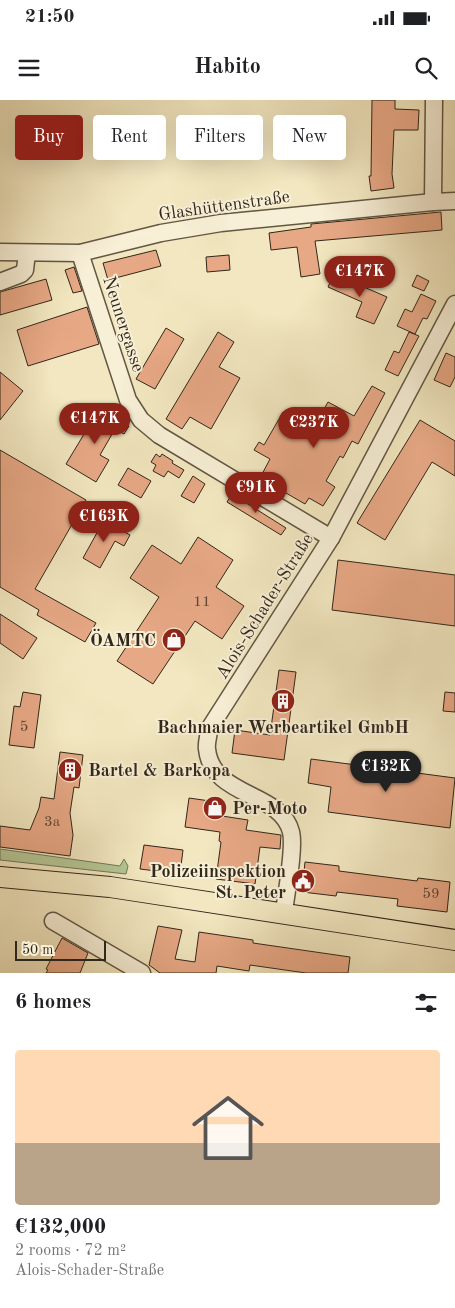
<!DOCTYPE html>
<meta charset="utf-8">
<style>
:root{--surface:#fff;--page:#f2f2f2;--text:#202124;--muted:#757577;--accent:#8f2418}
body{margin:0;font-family:"Old Standard TT",serif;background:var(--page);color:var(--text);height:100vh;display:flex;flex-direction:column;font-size:19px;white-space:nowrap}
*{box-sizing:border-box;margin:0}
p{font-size:16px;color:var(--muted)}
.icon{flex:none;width:28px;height:28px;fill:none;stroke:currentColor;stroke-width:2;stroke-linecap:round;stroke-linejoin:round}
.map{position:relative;height:873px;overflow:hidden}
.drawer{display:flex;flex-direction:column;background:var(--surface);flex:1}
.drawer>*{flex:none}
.banner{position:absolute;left:15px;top:15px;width:425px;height:45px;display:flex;gap:10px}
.scale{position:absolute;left:15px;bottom:12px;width:91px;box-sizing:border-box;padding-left:5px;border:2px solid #31271a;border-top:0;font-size:14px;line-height:18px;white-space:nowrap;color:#31271a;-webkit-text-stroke:4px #f7efd6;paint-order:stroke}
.price{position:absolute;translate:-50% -42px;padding:0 11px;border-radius:18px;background:var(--accent);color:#fff;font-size:16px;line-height:32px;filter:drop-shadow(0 1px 2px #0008)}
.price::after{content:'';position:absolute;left:50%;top:30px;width:15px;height:11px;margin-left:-8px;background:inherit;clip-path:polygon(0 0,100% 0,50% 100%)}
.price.selected{background:#222;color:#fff}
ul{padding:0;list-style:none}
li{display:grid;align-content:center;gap:10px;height:265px;padding:0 15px}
li span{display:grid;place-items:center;height:155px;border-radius:5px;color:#555}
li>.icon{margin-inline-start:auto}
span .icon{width:90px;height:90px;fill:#fffc;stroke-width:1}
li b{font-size:21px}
h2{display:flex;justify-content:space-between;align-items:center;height:60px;padding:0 15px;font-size:21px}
.chip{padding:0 18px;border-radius:5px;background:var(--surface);box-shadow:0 5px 20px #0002;font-size:18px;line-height:45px}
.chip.selected{background:var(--accent);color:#fff}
.status{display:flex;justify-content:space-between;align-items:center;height:35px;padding:0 25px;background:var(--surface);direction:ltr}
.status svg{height:14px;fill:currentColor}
header{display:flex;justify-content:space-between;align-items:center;height:65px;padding:0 15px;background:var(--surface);font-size:22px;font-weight:700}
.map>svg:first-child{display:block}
.green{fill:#b5c796;stroke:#737758}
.building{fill:#e7a885;stroke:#31271a}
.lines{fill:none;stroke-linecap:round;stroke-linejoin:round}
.minor-casing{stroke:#615744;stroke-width:19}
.major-casing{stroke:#31271a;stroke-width:22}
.minor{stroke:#f7efd6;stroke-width:16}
.major{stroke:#f2e7c0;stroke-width:20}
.labels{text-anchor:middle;stroke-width:4;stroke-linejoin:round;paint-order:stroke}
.number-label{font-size:15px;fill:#5e4735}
.street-label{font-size:18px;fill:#31271a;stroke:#f7efd6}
.poi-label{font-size:18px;font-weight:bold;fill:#31271a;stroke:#f7efd6;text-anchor:end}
</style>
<div class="status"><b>21:50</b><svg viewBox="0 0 49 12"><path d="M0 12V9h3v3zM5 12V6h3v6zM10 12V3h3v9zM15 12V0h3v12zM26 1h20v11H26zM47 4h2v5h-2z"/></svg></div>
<header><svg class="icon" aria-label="menu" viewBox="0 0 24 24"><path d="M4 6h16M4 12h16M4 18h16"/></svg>Habito<svg class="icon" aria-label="search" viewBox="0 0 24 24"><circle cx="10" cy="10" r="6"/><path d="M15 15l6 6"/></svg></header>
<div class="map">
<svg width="455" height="873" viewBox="0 0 455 873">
<rect width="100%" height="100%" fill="#f2e7c0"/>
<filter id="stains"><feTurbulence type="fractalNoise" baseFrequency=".004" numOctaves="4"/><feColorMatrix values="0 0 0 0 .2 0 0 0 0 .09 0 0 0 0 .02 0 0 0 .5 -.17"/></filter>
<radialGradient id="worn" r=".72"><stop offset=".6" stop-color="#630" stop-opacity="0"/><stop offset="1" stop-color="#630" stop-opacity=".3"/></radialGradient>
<!-- green -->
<polygon class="green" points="0,749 120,766 124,759 128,766 126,774 0,760"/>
<!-- building -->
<g class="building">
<polygon points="372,0 395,0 395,9 419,10 418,30 394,30 392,74 394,88 371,91 369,76 371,76"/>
<polygon points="441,112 442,130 315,141 320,174 301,177 297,147 271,150 269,133 311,127 311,124"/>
<polygon points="156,150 161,166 108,180 103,163"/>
<polygon points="229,155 230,170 207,172 206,157"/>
<polygon points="74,167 82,191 73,193 65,170"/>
<polygon points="334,174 387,197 374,224 356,217 362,202 328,187"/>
<polygon points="417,175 429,181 424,191 412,186"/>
<polygon points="46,179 52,200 0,215 0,192"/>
<polygon points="421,194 436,201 427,219 423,218 415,234 397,226 405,209 412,212"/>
<polygon points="87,207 99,244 28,266 17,230"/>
<polygon points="166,228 184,239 155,289 136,279"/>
<polygon points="218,232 234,242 219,267 240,278 211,329 190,317 182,329 166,319"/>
<polygon points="409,232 419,236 398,276 385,270 394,251 399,253"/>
<polygon points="446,253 455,257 455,277 450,287 434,280"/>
<polygon points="0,272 23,291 0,320"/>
<polygon points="372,286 385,293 358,344 352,341 343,358 340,356 326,381 335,387 323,406 309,398 305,404 260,378 270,359 254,350 259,342 264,345 283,312 315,330 325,312 323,311 328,302 354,316"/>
<polygon points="98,308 129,326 124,334 115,329 100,355 109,360 96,382 66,364 95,316 93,315"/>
<polygon points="420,320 455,341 455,376 432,362 385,440 357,423"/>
<polygon points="0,350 86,400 35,489 96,523 85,542 37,515 39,510 0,487"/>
<polygon points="156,354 160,357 162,354 173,361 172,363 184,370 179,378 168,371 164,377 153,371 156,365 151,362"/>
<polygon points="128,368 151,381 141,398 118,385"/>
<polygon points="193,376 205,384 194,403 181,396"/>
<polygon points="232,394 286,428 281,435 227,402"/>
<polygon points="101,419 130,435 124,446 115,441 100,468 83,458 98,431 95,430"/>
<polygon points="198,437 233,460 216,487 244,506 222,539 195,521 153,584 117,561 159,497 130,478 152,445 181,464"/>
<polygon points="338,460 455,475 455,526 332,510"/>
<polygon points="0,514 37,538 23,559 0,543"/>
<polygon points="279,570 296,572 284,660 232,653 235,630 270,635"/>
<polygon points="23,592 41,595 34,648 9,645 14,606 20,607"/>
<polygon points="445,592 455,593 455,612 443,611"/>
<polygon points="60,652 83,655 79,688 74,687 70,713 73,735 70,756 0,747 0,726 30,730 39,708 41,697 54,699"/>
<polygon points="311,659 455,678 450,728 328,712 331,687 308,683"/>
<polygon points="189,698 224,703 222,716 248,720 246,730 281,735 280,749 260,747 255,784 216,779 221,742 219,741 220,732 185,727"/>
<polygon points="144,745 183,750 180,774 140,769"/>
<polygon points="305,762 339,766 339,771 417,781 418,778 450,782 447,812 397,806 398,799 337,792 336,796 302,792"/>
<polygon points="158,826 182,830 175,859 195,862 199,832 253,840 253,843 350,857 348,873 306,873 250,865 249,871 217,866 216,873 160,873 149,865"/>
<polygon points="62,838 88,853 80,873 46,873 48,870 46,869"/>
</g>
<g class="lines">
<!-- minor casing -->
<g class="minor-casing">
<g id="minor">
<polyline points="433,102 434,0"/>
<polyline points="0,152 80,153 161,133 221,123 433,102 455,101"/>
<polyline points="80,153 128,300 141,320 159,335 331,438"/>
<polyline points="0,182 21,174 25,170 27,153"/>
<path d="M284,812C286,794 295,748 291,732C281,691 212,698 207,649C206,643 209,635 209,629L331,438L455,204"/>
<polyline points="53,821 142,873"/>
</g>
</g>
<!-- major casing -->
<g class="major-casing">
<polyline id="major" points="0,777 110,787 455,840"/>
</g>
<!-- minor -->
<use href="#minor" class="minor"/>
<!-- major -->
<use href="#major" class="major"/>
</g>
<!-- icons -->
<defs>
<g id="shop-disc" transform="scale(1.25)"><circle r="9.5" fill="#8f2418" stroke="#f7efd6"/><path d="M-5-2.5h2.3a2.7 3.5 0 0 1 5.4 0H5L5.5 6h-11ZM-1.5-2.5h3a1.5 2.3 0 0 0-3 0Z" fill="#fff"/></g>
<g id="building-disc" transform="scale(1.25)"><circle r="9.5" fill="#8f2418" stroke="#f7efd6"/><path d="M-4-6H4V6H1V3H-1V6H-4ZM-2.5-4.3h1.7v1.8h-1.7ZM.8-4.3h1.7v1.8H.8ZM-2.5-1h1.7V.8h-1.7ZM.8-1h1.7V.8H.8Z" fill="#fff"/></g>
<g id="civic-disc" transform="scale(1.25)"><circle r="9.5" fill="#8f2418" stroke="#f7efd6"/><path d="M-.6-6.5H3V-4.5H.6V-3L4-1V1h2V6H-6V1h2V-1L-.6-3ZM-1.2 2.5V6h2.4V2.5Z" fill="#fff"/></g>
</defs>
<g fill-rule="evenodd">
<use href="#shop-disc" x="174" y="540"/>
<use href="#building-disc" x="283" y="601"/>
<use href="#building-disc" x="70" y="670"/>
<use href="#shop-disc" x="215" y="708"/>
<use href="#civic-disc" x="303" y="781"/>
</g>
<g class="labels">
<!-- number labels -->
<g class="number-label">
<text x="202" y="506">11</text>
<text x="24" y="631">5</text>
<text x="52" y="726">3a</text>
<text x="431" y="798">59</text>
</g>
<!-- street labels -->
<g class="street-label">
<text transform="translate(224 105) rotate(-8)" y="6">Glashüttenstraße</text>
<text transform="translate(124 224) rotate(72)" y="6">Neunergasse</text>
<text transform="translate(264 506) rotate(-58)" y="6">Alois-Schader-Straße</text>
</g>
<!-- poi labels -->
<g class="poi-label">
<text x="156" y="546">ÖAMTC</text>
<text x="283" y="633" text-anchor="middle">Bachmaier Werbeartikel GmbH</text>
<text x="88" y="676" text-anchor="start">Bartel &amp; Barkopa</text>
<text x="232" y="714" text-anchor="start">Per-Moto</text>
<text x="286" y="777">Polizeiinspektion<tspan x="286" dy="21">St. Peter</tspan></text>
</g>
</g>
<rect width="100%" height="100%" filter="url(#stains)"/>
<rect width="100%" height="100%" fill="url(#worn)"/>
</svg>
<div class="scale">50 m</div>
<b class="price" style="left:360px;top:198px">€147K</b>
<b class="price" style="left:95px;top:345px">€147K</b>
<b class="price" style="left:314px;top:349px">€237K</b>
<b class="price" style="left:256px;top:414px">€91K</b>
<b class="price" style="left:104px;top:443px">€163K</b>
<b class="price selected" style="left:386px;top:693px">€132K</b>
<div class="banner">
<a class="chip selected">Buy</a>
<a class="chip">Rent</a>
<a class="chip">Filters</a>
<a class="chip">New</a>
</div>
</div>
<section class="drawer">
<h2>6 homes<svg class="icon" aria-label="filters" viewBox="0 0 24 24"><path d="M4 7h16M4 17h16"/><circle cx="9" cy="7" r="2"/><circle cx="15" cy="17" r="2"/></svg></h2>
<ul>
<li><span style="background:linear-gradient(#ffd9b3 60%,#b9a48a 0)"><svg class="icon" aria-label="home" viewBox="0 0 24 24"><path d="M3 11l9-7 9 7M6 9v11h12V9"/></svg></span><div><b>€132,000</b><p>2 rooms · 72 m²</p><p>Alois-Schader-Straße</p></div></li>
</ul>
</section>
